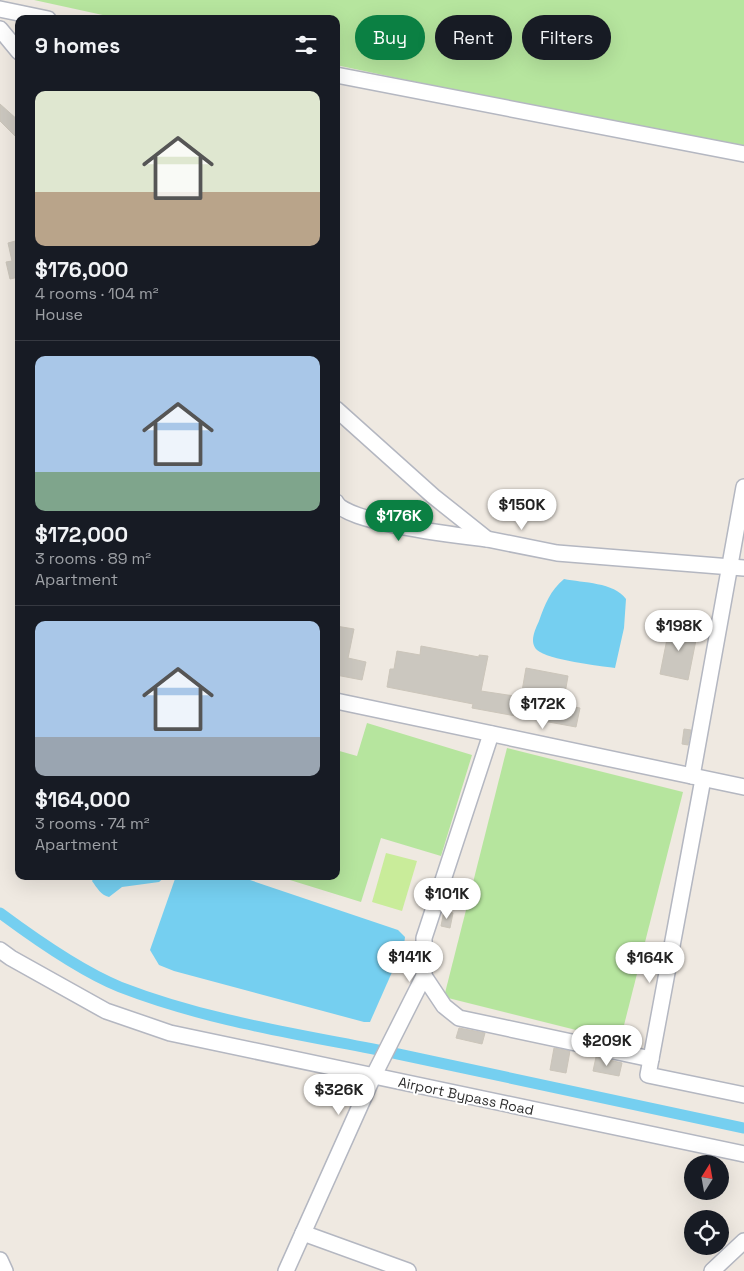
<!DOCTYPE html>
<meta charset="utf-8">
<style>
:root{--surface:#171b24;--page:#242831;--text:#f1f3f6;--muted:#9ea1a6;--line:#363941;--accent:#0b8043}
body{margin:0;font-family:"Space Grotesk",sans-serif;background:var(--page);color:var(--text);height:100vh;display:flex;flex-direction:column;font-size:19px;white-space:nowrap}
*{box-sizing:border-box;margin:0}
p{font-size:16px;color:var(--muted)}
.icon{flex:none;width:28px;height:28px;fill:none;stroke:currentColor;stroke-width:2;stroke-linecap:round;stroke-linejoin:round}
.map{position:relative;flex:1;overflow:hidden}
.panel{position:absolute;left:15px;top:15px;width:325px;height:865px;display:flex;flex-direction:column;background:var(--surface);border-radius:10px;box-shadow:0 5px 20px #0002}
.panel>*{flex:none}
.guide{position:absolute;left:355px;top:15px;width:314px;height:45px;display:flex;gap:10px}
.needle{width:32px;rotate:11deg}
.fabs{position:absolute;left:684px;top:1155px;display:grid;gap:10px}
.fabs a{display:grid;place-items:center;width:45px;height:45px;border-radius:50%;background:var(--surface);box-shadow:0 5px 20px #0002;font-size:25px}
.price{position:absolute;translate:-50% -42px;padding:0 11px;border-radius:18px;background:#fff;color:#222;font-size:16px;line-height:32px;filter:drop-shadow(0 1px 2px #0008)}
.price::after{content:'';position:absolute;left:50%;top:30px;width:15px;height:11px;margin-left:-8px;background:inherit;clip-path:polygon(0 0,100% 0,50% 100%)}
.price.current{background:var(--accent);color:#fff}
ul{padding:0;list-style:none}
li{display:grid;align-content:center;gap:10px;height:265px;padding:0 20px}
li+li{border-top:1px solid var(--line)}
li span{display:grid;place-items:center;height:155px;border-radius:10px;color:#555}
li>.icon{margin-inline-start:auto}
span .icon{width:90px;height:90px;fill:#fffc;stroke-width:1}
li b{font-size:21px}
h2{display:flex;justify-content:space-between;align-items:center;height:60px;padding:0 20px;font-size:21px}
.tag{padding:0 18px;border-radius:22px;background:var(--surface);box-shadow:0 5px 20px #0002;font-size:18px;line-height:45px}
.tag.current{background:var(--accent);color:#fff}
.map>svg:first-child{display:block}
.green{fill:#b6e59e}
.pitch{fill:#c9ec9a}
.water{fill:#75cff0}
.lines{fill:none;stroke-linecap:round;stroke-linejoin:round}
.canal{stroke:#75cff0;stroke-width:11}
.building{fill:#cbc7bf;stroke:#cbc5ba}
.minor-casing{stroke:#b4b7c1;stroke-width:18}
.minor{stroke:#fff;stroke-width:15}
.labels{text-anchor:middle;stroke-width:4;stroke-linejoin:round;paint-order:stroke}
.street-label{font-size:14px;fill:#2e2e2e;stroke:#fff}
</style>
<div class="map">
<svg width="744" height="1271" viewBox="0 0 744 1271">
<rect width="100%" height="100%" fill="#efe9e1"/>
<!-- green -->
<g class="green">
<polygon points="34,0 744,0 744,152 336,65 336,19 121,19"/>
<polygon points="367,723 472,755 441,856 381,838 361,902 277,876 336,876 336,750 357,756"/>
<polygon points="507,748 683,792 620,1041 444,997"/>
</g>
<!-- pitch -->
<polygon class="pitch" points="386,853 417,861 402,911 372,902"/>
<!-- water -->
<g class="water">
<path d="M564,579C583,583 614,582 626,599L624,628L615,668C600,666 548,660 537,650C529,642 535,630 539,621C545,604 550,591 564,579Z"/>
<path d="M95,876H166L159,882L122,887L109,897C101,895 97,888 92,881Z"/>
<polygon points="176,876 238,876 398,930 405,937 404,945 370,1022 364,1022 174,971 159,965 150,950"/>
</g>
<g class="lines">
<!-- canal -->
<path class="canal" d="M0,913C35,939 80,971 120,987C210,1022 305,1035 398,1054C514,1078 629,1104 744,1128"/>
</g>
<!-- building -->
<g class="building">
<polygon points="0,104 19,121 19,140 0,121"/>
<polygon points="19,240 19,277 10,279 6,262 12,261 8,243"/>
<polygon points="670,624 698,630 688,680 660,674"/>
<polygon points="336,626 354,629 348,658 366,662 362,680 336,675"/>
<polygon points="421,646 479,657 479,655 488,656 481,691 521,697 526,668 568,676 563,705 580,708 576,727 472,708 473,704 387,687 390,669 394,669 397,651 420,655"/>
<polygon points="684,729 691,730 688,745 682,744"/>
<polygon points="444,911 453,913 450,928 441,926"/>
<polygon points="459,1028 485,1033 482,1044 456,1038"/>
<polygon points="554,1048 570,1051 566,1073 550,1070"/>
<polygon points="596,1057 622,1063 619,1076 593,1071"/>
</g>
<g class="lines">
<!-- minor casing -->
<g class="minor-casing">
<g id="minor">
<polyline points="0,9 48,19"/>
<polyline points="0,29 19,52"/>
<polyline points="336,75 744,154"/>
<polyline points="336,409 433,496 487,539 557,553 744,568"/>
<path d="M336,502C345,523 463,536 487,539"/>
<polyline points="336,701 744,787"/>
<polyline points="491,734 424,938 424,976 444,1006 459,1018 651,1059"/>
<polyline points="692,776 744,487"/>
<polyline points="703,779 648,1075 744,1095"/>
<polyline points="0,950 11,958 106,1011 170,1033 744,1154"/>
<polyline points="303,1233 408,1271"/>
<polyline points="0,1260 5,1271"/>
<polyline points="286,1271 373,1077 424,976"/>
<polyline points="712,1271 744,1241"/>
</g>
</g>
<!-- minor -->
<use href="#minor" class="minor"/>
</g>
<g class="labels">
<!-- street labels -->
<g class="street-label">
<text transform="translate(466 1096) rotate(12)" y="5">Airport Bypass Road</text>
</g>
</g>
</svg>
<div class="fabs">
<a><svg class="needle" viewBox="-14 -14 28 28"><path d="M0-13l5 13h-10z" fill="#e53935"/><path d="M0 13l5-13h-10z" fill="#9ea1a6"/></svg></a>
<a><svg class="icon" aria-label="locate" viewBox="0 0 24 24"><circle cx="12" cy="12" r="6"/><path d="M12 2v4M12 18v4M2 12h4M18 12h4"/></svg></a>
</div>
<b class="price" style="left:522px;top:531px">$150K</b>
<b class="price current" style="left:399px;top:542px">$176K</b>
<b class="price" style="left:679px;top:652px">$198K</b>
<b class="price" style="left:543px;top:730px">$172K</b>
<b class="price" style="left:447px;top:920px">$101K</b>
<b class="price" style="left:410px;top:983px">$141K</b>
<b class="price" style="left:650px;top:984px">$164K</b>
<b class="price" style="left:607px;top:1067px">$209K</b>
<b class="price" style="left:339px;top:1116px">$326K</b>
<div class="guide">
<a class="tag current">Buy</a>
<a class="tag">Rent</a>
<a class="tag">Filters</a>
</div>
<section class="panel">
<h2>9 homes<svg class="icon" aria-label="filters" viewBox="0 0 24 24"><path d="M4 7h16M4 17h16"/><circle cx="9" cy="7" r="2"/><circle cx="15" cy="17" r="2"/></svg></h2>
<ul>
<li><span style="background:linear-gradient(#dfe7d0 65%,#b9a48a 0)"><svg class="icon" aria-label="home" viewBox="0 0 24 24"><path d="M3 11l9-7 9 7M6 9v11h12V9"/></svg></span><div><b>$176,000</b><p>4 rooms · 104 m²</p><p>House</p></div></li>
<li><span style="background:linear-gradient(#a9c7e8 75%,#7fa58c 0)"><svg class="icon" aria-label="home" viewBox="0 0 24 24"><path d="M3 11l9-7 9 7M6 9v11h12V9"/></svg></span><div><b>$172,000</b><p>3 rooms · 89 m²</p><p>Apartment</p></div></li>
<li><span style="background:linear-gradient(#a9c7e8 75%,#9aa5b1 0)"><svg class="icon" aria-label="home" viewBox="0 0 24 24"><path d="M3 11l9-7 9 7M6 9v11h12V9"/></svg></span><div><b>$164,000</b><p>3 rooms · 74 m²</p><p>Apartment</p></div></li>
</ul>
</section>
</div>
